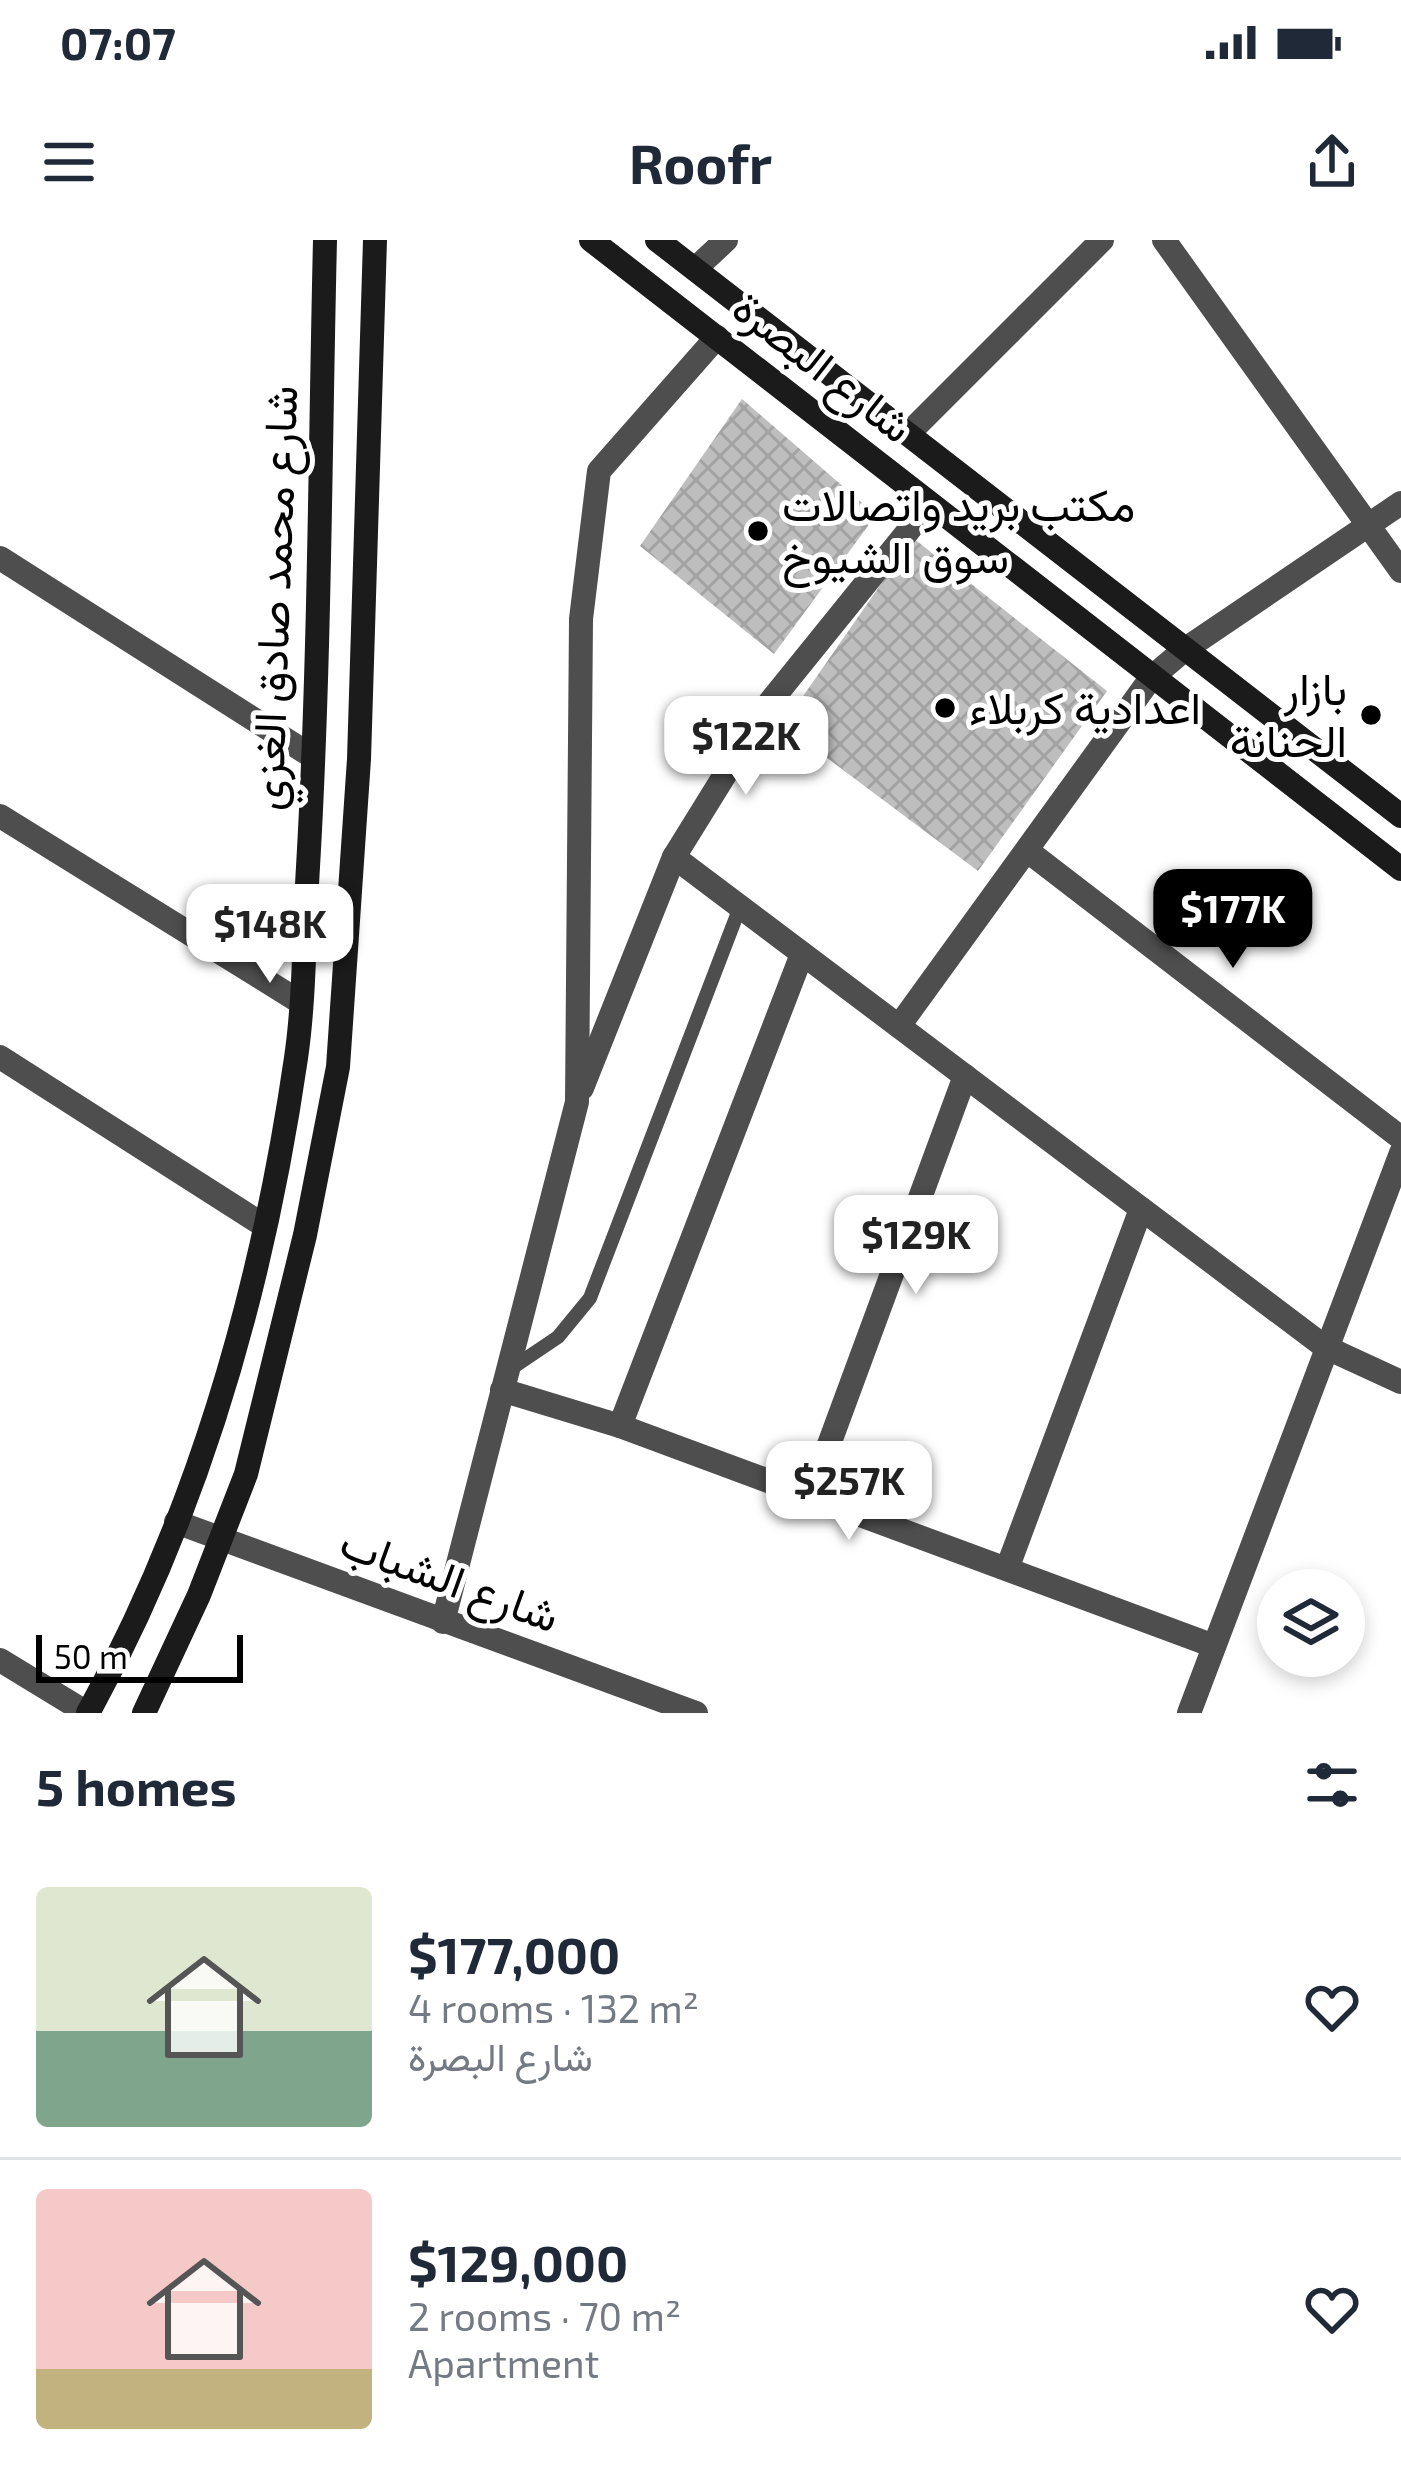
<!DOCTYPE html>
<meta charset="utf-8">
<style>
:root{--surface:#fff;--page:#f6f6f7;--text:#1f2937;--muted:#747a83;--line:#e0e1e3;--accent:#000}
body{margin:0;font-family:"Exo 2",Vazirmatn,sans-serif;background:var(--page);color:var(--text);height:100vh;display:flex;flex-direction:column;font-size:45px;white-space:nowrap}
*{box-sizing:border-box;margin:0}
p{font-size:39px;color:var(--muted)}
.icon{flex:none;width:66px;height:66px;fill:none;stroke:currentColor;stroke-width:2;stroke-linecap:round;stroke-linejoin:round}
.map{position:relative;height:1473px;overflow:hidden}
.side{display:flex;flex-direction:column;background:var(--surface);flex:1}
.side>*{flex:none}
.tools{position:absolute;left:1257px;top:1329px;display:grid;gap:24px}
.tools a{display:grid;place-items:center;width:108px;height:108px;border-radius:50%;background:var(--surface);box-shadow:0 6px 18px #0003;font-size:60px}
.scale{position:absolute;left:36px;bottom:30px;width:207px;box-sizing:border-box;padding-left:12px;border:6px solid #000;border-top:0;font-size:33px;line-height:42px;white-space:nowrap;color:#000;-webkit-text-stroke:9px #fff;paint-order:stroke}
.price{position:absolute;translate:-50% -102px;padding:0 27px;border-radius:24px;background:#fff;color:#222;font-size:39px;line-height:78px;filter:drop-shadow(0 3px 6px #0008)}
.price::after{content:'';position:absolute;left:50%;top:72px;width:36px;height:27px;margin-left:-18px;background:inherit;clip-path:polygon(0 0,100% 0,50% 100%)}
.price.active{background:var(--accent);color:#fff}
ul{padding:0;list-style:none}
li{display:flex;align-items:center;gap:36px;height:300px;padding:0 36px}
li+li{border-top:3px solid var(--line)}
li span{display:grid;place-items:center;flex:none;width:336px;height:240px;border-radius:12px;color:#555}
li>.icon{margin-inline-start:auto}
span .icon{width:144px;height:144px;fill:#fffc;stroke-width:1}
li b{font-size:51px}
h2{display:flex;justify-content:space-between;align-items:center;height:144px;padding:0 36px;font-size:51px}
.status{display:flex;justify-content:space-between;align-items:center;height:84px;padding:0 60px;background:var(--surface);direction:ltr}
.status svg{height:33px;fill:currentColor}
header{display:flex;justify-content:space-between;align-items:center;height:156px;padding:0 36px;background:var(--surface);font-size:54px;font-weight:700}
.map>svg:first-child{display:block}
.building{fill:url(#building-cross-hatch)}
.lines{fill:none;stroke-linecap:round;stroke-linejoin:round}
.lane{stroke:#4e4e4e;stroke-width:14}
.street{stroke:#4e4e4e;stroke-width:24}
.secondary{stroke:#1b1b1b;stroke-width:24}
.poi-dot{fill:#000;stroke:#fff;stroke-width:4.5}
.labels{text-anchor:middle;stroke-width:10;stroke-linejoin:round;paint-order:stroke}
.street-label{font-size:45px;fill:#000;stroke:#fff}
.poi-label{font-size:45px;fill:#000;stroke:#fff;text-anchor:start}
</style>
<div class="status"><b>07:07</b><svg viewBox="0 0 49 12"><path d="M0 12V9h3v3zM5 12V6h3v6zM10 12V3h3v9zM15 12V0h3v12zM26 1h20v11H26zM47 4h2v5h-2z"/></svg></div>
<header><svg class="icon" aria-label="menu" viewBox="0 0 24 24"><path d="M4 6h16M4 12h16M4 18h16"/></svg>Roofr<svg class="icon" aria-label="share" viewBox="0 0 24 24"><path d="M12 15V3M7 8l5-5 5 5M5 13v7h14v-7"/></svg></header>
<div class="map">
<svg width="1401" height="1473" viewBox="0 0 1401 1473">
<defs>
<pattern id="building-cross-hatch" width="8" height="8" patternUnits="userSpaceOnUse" patternTransform="scale(3)"><rect width="8" height="8" fill="#bebebe"/><path d="M0 0l8 8M0 8l8-8" fill="none" stroke="#a2a2a2"/></pattern>
</defs>
<rect width="100%" height="100%" fill="#fff"/>
<!-- building -->
<g class="building">
<polygon points="742,159 876,275 774,414 640,306"/>
<polygon points="913,298 1107,451 978,631 783,485"/>
</g>
<g class="lines">
<!-- lane -->
<polyline class="lane" points="512,1128 558,1097 590,1058 740,667"/>
<!-- street -->
<g class="street">
<polyline points="1164,0 1401,331"/>
<polyline points="695,29 726,0"/>
<polyline points="908,194 1102,0"/>
<polyline points="0,318 313,517"/>
<polyline points="0,576 300,762"/>
<polyline points="1029,612 1401,898"/>
<polyline points="674,617 1325,1107 1401,1142"/>
<polyline points="899,786 1151,438 1184,410 1401,263"/>
<polyline points="0,817 263,985"/>
<polyline points="582,848 674,617 770,462 930,264"/>
<polyline points="502,1150 620,1186 1214,1406"/>
<polyline points="620,1186 802,714"/>
<polyline points="810,1256 965,836"/>
<polyline points="176,1282 696,1473"/>
<polyline points="1007,1329 1141,969"/>
<polyline points="443,1382 577,862 581,379 599,231 717,97"/>
<polyline points="0,1420 87,1473"/>
<polyline points="1189,1473 1401,913"/>
</g>
<!-- secondary -->
<g class="secondary">
<polyline points="591,0 1401,629"/>
<polyline points="657,0 1401,576"/>
<path d="M88,1473C199,1272 263,1045 296,818C305,756 304,690 308,627C320,419 320,209 325,0"/>
<polyline points="144,1473 199,1355 246,1234 305,995 338,827 359,519 375,0"/>
</g>
</g>
<!-- markers -->
<g class="poi-dot">
<circle cx="758" cy="291" r="12"/>
<circle cx="945" cy="468" r="12"/>
<circle cx="1371" cy="475" r="12"/>
</g>
<g class="labels">
<!-- street labels -->
<g class="street-label">
<text transform="translate(823 127) rotate(38)" y="16">شارع البصرة</text>
<text transform="translate(274 358) rotate(-88)" y="16">شارع محمد صادق الغزي</text>
<text transform="translate(450 1339) rotate(20)" y="16">شارع الشباب</text>
</g>
<!-- poi labels -->
<g class="poi-label">
<text x="782" y="281">مكتب بريد واتصالات<tspan x="782" dy="52">سوق الشيوخ</tspan></text>
<text x="1347" y="465" text-anchor="end">بازار<tspan x="1347" dy="52">الحنانة</tspan></text>
<text x="969" y="484">اعدادية كربلاء</text>
</g>
</g>
</svg>
<div class="tools">
<a><svg class="icon" aria-label="layers" viewBox="0 0 24 24"><path d="M12 4l9 5-9 5-9-5zM3 14l9 5 9-5"/></svg></a>
</div>
<div class="scale">50 m</div>
<b class="price" style="left:746px;top:558px">$122K</b>
<b class="price active" style="left:1233px;top:731px">$177K</b>
<b class="price" style="left:270px;top:746px">$148K</b>
<b class="price" style="left:916px;top:1057px">$129K</b>
<b class="price" style="left:849px;top:1303px">$257K</b>
</div>
<section class="side">
<h2>5 homes<svg class="icon" aria-label="filters" viewBox="0 0 24 24"><path d="M4 7h16M4 17h16"/><circle cx="9" cy="7" r="2"/><circle cx="15" cy="17" r="2"/></svg></h2>
<ul>
<li><span style="background:linear-gradient(#dfe7d0 60%,#7fa58c 0)"><svg class="icon" aria-label="home" viewBox="0 0 24 24"><path d="M3 11l9-7 9 7M6 9v11h12V9"/></svg></span><div><b>$177,000</b><p>4 rooms · 132 m²</p><p>شارع البصرة</p></div><svg class="icon" aria-label="heart" viewBox="0 0 24 24"><path d="M12 20l-8-8c-3-5 5-10 8-4 3-6 11-1 8 4z"/></svg></li>
<li><span style="background:linear-gradient(#f6c9c9 75%,#c2b280 0)"><svg class="icon" aria-label="home" viewBox="0 0 24 24"><path d="M3 11l9-7 9 7M6 9v11h12V9"/></svg></span><div><b>$129,000</b><p>2 rooms · 70 m²</p><p>Apartment</p></div><svg class="icon" aria-label="heart" viewBox="0 0 24 24"><path d="M12 20l-8-8c-3-5 5-10 8-4 3-6 11-1 8 4z"/></svg></li>
</ul>
</section>
